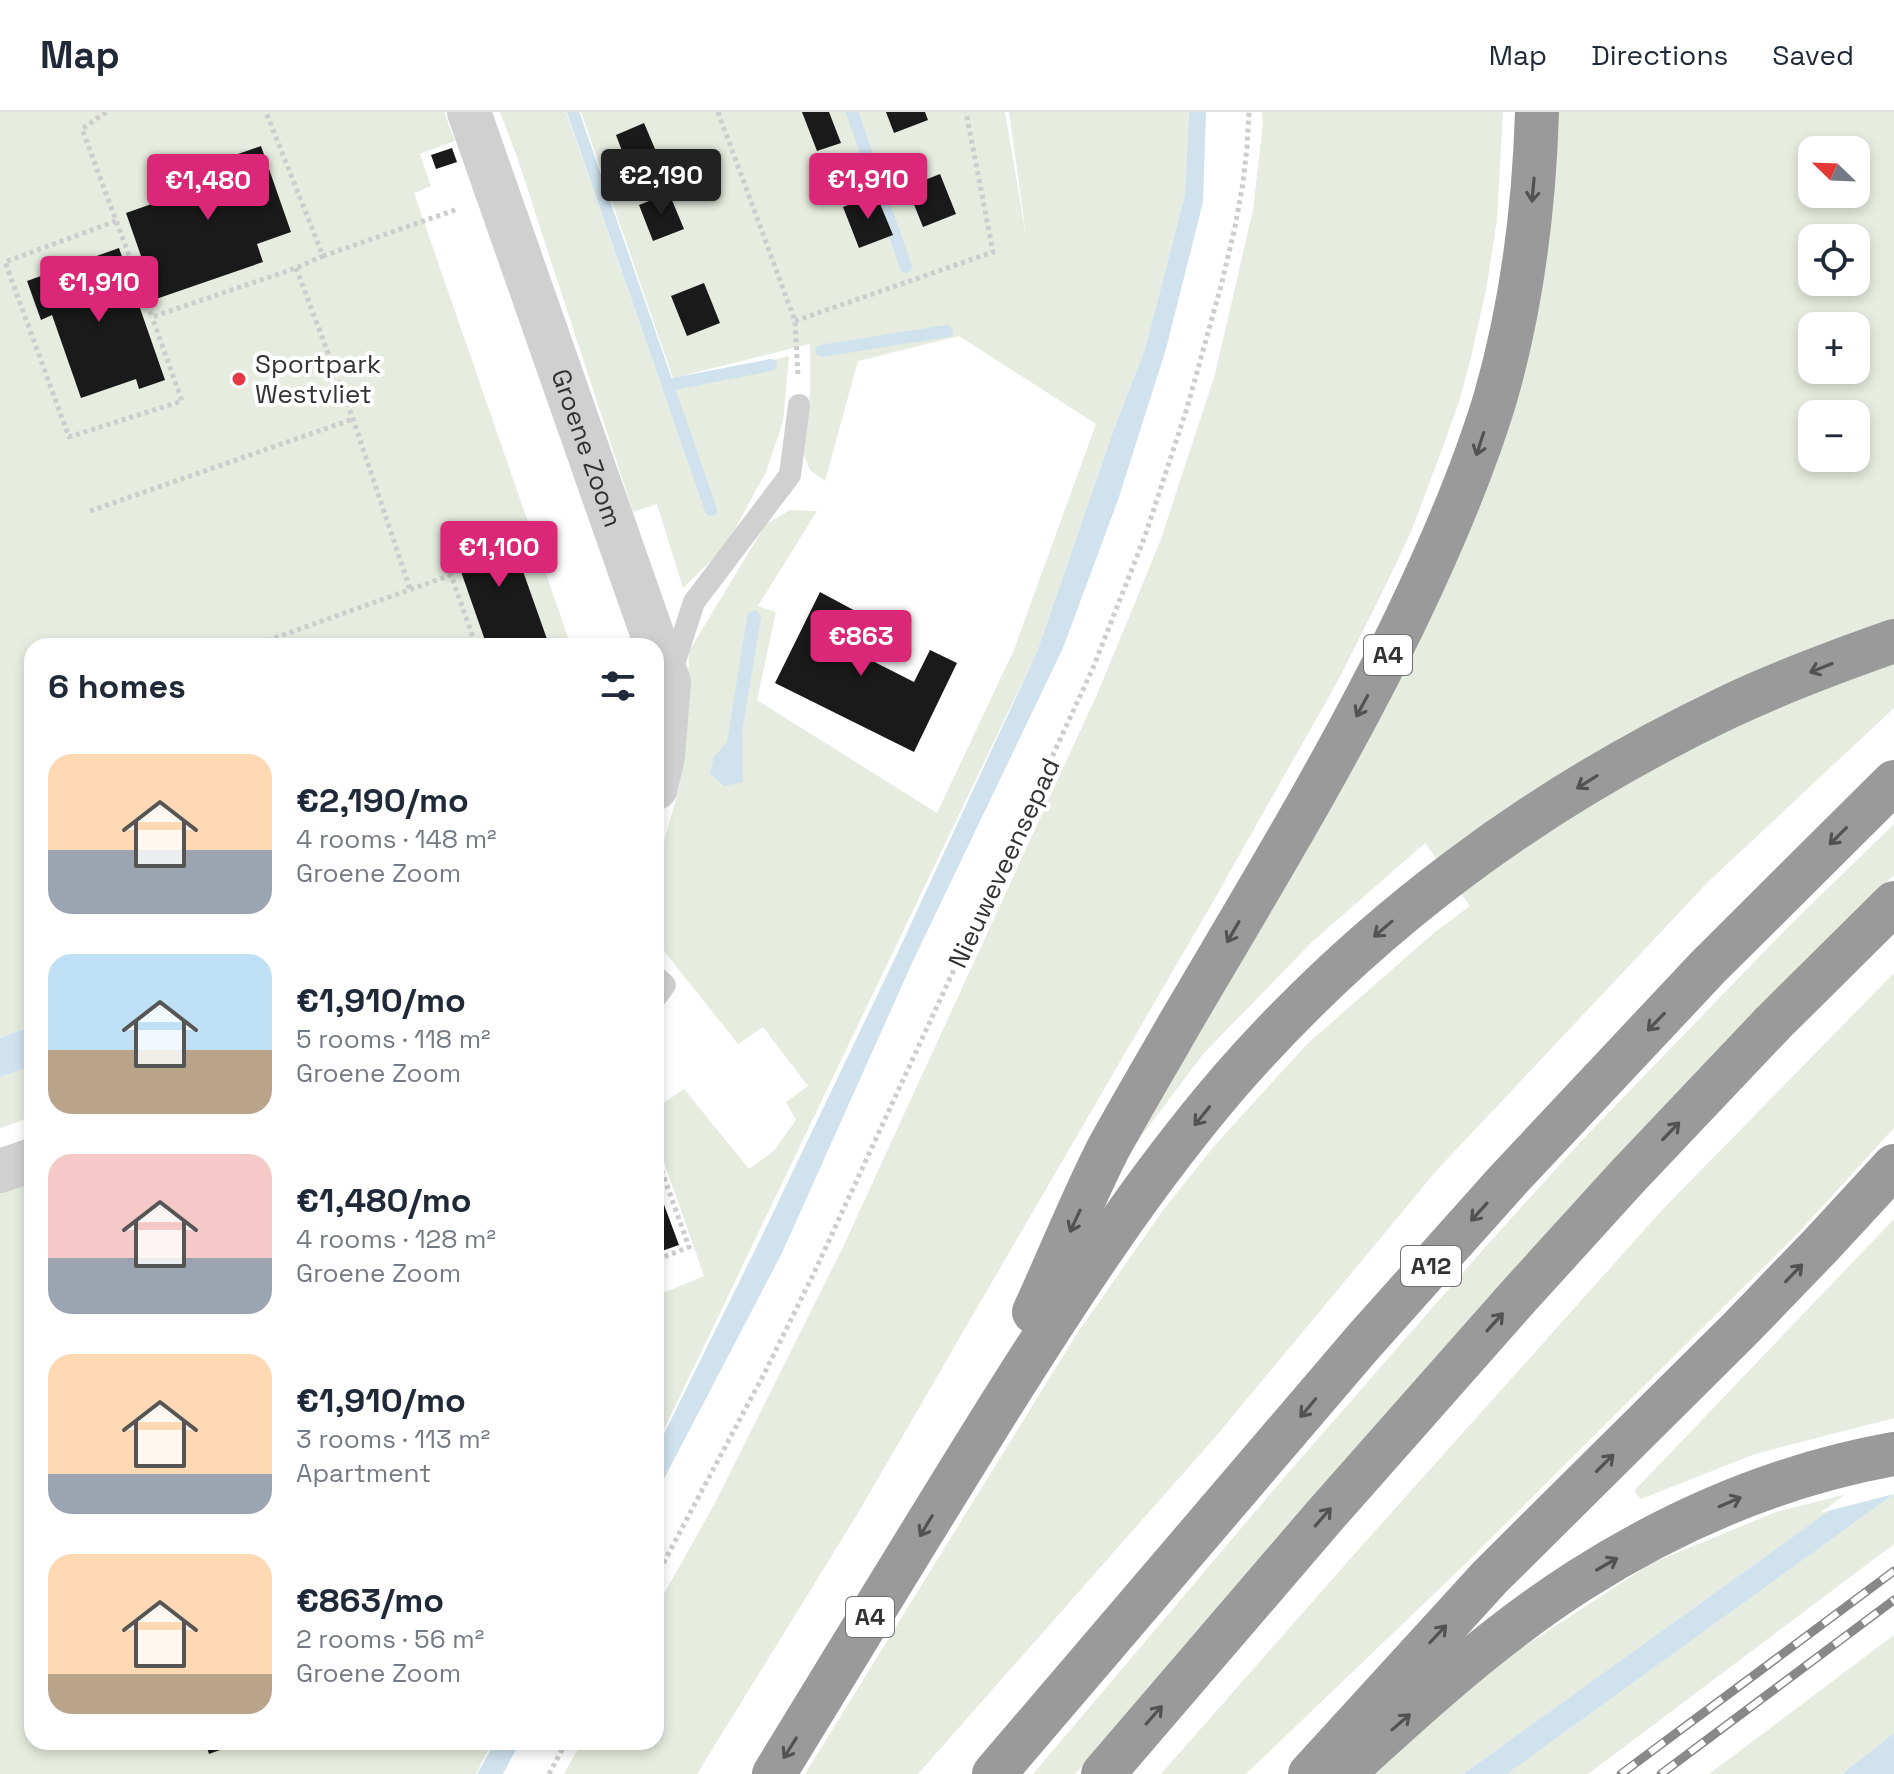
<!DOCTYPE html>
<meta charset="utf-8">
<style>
:root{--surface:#fff;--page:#f6f6f7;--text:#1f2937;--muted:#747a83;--line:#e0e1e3;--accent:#db2777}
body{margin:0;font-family:"Space Grotesk",sans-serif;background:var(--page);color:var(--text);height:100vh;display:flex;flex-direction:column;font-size:30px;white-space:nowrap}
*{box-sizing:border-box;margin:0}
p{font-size:26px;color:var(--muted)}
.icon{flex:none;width:44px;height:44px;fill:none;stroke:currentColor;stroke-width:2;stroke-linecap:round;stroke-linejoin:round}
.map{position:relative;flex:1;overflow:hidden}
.drawer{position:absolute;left:24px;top:526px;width:640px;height:1112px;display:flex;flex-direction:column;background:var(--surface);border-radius:24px;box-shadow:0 4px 12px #0003}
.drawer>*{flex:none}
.needle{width:52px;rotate:293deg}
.controls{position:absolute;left:1798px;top:24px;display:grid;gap:16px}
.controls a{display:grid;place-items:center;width:72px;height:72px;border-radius:16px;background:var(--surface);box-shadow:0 4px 12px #0003;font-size:40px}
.price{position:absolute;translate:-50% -68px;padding:0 18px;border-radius:8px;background:var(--accent);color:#fff;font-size:26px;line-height:52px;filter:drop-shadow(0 2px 4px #0008)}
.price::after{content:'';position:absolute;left:50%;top:48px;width:24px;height:18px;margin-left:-12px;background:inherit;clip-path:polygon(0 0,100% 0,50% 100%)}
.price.current{background:#222;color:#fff}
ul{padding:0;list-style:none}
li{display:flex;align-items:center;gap:24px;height:200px;padding:0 24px}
li span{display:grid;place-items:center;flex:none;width:224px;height:160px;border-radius:24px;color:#555}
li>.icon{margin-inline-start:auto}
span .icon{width:96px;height:96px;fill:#fffc;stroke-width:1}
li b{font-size:34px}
h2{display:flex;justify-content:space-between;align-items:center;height:96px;padding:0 24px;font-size:34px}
header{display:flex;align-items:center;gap:48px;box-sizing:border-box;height:112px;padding:0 40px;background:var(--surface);border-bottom:2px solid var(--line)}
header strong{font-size:38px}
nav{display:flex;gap:44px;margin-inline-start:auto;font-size:28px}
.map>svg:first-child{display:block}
.green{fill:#e6ecdf;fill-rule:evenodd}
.water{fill:#cfe2ee}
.pier{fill:#fff}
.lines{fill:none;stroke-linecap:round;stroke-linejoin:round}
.stream{stroke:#cfe2ee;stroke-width:12}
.building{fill:#1a1a1a}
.path{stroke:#cdcdcd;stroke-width:5;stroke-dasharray:4 4;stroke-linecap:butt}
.service{stroke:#d0d0d0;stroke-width:22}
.minor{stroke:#d0d0d0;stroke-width:44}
.motorway{stroke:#9a9a9a;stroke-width:44}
.rail-casing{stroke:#888;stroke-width:9}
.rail{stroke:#fff;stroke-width:6;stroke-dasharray:18;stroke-linecap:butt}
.oneway{stroke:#525252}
.poi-dot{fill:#e63946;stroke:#fff;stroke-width:3}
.labels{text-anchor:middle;stroke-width:8;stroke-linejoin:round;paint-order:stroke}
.shield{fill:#fff;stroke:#707070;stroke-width:2}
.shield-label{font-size:24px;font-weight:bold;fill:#333}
.poi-label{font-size:26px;fill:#333;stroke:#fff;text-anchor:start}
.street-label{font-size:26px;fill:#333;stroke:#fff}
</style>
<header>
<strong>Map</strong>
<nav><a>Map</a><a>Directions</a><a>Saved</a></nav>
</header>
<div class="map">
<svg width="1894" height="1662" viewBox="0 0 1894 1662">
<rect width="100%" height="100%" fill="#fff"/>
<!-- green -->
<g class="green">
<polygon points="0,0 444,0 455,29 420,42 431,74 414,81 571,534 32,534 32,914 0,926"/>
<polygon points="500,0 566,0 663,277 789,244 783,310 766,360 725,435 683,476 657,392 633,400 517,45"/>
<polygon points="581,0 1005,0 1027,130 1009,0 1189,0 1185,83 1145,237 1114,317 1037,540 656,1334 656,1184 704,1164 656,1027 656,996 684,977 749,1057 774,1039 796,1008 786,990 808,974 763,915 738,932 656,829 656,749 661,739 679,677 687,609 689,539 766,412 790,398 817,399 758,494 776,500 757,588 937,701 1013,540 1096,312 959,224 858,249 825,369 810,358 803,342 810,279 810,232 673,266"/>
<polygon points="1262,0 1503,0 1497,108 1486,178 1471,245 1459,290 1437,351 1410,422 1383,479 1340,565 1210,795 956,1232 858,1401 697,1662 564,1662 582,1630 656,1630 656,1496 715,1391 843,1135 1099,578 1161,427 1215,262 1253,98 1263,11"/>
<path d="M1557,0H1894V596L1708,770L1437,1058L1217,1323L918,1662H805L1076,1223L1164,1097L1215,1033L1307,932L1435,820L1470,794L1425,731L1313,829L1204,941L1127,1043L1406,552ZM1812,38H1856V82H1812ZM1812,126H1856V170H1812ZM1812,214H1856V258H1812ZM1812,302H1856V346H1812Z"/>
<polygon points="1894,712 1894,763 1800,855 1075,1662 1033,1662 1282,1368 1488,1132 1586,1024 1787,816"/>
<polygon points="1894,861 1894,1016 1800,1119 1461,1456 1246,1662 1161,1662 1358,1438 1663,1097"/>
<polygon points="32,954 32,1005 0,1016 0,965"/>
<polygon points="32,1067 32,1630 492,1630 476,1662 0,1662 0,1079"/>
<polygon points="1894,1107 1894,1306 1755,1342 1641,1387 1634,1379"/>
<polygon points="1855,1380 1463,1662 1367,1662 1494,1554 1652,1451 1776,1400"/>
<polygon points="1894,1382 1894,1432 1588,1662 1507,1662"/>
<polygon points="1894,1523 1894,1621 1842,1662 1709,1662"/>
</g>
<!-- water -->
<g class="water">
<polygon points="1189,0 1206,0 1203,90 1166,237 1118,388 1063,536 913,849 782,1141 656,1382 656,1338 760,1128 897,842 1037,540 1114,317 1145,237 1185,83"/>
<polygon points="756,498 761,505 742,619 743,670 724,674 710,661 714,645 727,630 748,501"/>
<polygon points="32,914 32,954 0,965 0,926"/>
<polygon points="1855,1380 1894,1382 1507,1662 1463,1662"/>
<polygon points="1894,1621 1894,1662 1842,1662"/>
<polygon points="495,1630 520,1630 503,1662 477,1662"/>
</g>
<!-- pier -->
<polygon class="pier" points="1894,1370 1894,1382 1820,1401 1854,1376"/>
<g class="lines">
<!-- stream -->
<g class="stream">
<polyline points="573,0 711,398"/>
<polyline points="852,0 906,155"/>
<polyline points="821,239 947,219"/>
<polyline points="668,273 771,253"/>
</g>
</g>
<!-- building -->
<g class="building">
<polygon points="802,0 829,0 841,31 817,39"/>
<polygon points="886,0 925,0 928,8 894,21"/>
<polygon points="644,11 658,44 628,55 616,23"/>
<polygon points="261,34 291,120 257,132 263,150 156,187 126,101 160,89 154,71"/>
<polygon points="452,36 457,50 436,57 431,43"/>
<polygon points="940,62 956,102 923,115 907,75"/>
<polygon points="669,81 684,117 653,129 639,93"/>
<polygon points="876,82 893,123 859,136 843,95"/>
<polygon points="119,136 165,268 139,277 136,267 81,286 52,203 41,208 27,169"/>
<polygon points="704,171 720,211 687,224 671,184"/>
<polygon points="506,411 548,530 536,534 487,534 451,431"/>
<polygon points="820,480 861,502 845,535 914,570 930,538 957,551 914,640 775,571"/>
<polygon points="656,1071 679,1133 656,1141"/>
<polygon points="205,1630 242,1630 209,1642"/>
</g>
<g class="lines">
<!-- path -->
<g class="path">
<polyline points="106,0 82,17 152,205 296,156 323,144 266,0"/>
<polyline points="718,0 795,209 798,265"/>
<polyline points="116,109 5,150 69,325 182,289 152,205"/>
<polyline points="323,144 458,97"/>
<polyline points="296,156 353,307 410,477"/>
<polyline points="795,209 993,140 966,0"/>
<polyline points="90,399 353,307"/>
<polyline points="252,534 451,463 476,534"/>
<polyline points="656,1043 689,1135 656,1148"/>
<polyline points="656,1465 765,1260 814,1161 1093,556 1145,424 1187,296 1221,174 1235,115 1243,71 1247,35 1249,0"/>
<polyline points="549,1662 566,1630"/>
</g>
<!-- service -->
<g class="service">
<polyline points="671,561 694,490 790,363 799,293"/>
<polyline points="656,865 665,873 656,885"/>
</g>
<!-- minor -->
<g class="minor">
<path id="s1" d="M469,0L669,570L663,644L656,676"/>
<polyline points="0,1059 32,1048"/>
</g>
<!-- motorway -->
<g class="motorway">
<path d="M1034,1200C1059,1146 1081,1090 1108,1037C1131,995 1156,953 1180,911C1258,778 1339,646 1406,507C1440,436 1472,363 1495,287C1522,194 1534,97 1537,0"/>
<path d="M1350,1655C1422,1589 1497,1521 1580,1468C1676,1407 1782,1362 1894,1342"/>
<path d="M774,1662C850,1538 925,1414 1002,1291C1072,1180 1144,1069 1230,969C1368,811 1537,686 1726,596C1780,570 1837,549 1894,529"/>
<polyline points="994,1662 1364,1229 1508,1068 1708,855 1894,670"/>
<polyline points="1103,1662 1327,1401 1517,1186 1627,1065 1773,911 1894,791"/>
<polyline points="1310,1662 1490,1465 1740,1217 1822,1132 1894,1054"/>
</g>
<!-- rail casing -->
<g class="rail-casing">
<g id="rail">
<polyline points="1621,1662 1894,1459"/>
<polyline points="1661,1662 1894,1488"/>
</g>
</g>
<!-- rail -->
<use href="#rail" class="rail"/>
</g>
<!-- one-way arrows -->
<defs><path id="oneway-shaft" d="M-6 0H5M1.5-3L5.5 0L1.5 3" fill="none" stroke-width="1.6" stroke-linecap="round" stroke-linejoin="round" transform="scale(2)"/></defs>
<g class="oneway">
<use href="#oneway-shaft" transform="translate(1533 78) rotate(95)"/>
<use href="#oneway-shaft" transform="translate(1480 332) rotate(108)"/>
<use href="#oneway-shaft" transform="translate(1821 556) rotate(158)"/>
<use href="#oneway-shaft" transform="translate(1362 594) rotate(118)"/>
<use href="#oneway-shaft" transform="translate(1587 670) rotate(148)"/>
<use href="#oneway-shaft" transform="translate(1838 724) rotate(135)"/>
<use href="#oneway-shaft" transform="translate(1383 817) rotate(139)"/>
<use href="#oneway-shaft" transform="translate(1233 820) rotate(120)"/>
<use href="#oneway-shaft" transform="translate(1656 910) rotate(134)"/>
<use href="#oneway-shaft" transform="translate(1202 1004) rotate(129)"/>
<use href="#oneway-shaft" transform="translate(1671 1019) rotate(-46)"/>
<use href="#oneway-shaft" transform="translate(1479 1100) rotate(132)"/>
<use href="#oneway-shaft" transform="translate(1075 1109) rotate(115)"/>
<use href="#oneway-shaft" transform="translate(1794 1161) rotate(-46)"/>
<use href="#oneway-shaft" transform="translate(1495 1210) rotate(-48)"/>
<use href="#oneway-shaft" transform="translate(1308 1296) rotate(130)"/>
<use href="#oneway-shaft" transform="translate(1605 1351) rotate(-45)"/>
<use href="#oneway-shaft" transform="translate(1730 1390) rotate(-23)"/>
<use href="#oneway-shaft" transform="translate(1323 1405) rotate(-49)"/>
<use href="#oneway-shaft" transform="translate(926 1414) rotate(121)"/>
<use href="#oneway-shaft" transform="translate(1607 1452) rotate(-30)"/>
<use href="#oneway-shaft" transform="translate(1438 1522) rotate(-47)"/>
<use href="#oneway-shaft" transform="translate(1154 1603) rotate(-49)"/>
<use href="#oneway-shaft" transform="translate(1401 1610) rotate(-41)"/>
<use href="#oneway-shaft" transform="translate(790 1636) rotate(122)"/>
</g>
<!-- markers -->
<circle class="poi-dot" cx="239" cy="267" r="8"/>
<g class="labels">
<!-- shield labels -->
<g class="shield">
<rect x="1364" y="523" width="48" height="40" rx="6"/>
<rect x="1401" y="1134" width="60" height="40" rx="6"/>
<rect x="846" y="1485" width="48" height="40" rx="6"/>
</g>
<g class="shield-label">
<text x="1388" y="551">A4</text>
<text x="1431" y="1162">A12</text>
<text x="870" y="1513">A4</text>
</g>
<!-- poi labels -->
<g class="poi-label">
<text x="255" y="261">Sportpark<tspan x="255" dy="30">Westvliet</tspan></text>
</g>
<!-- street labels -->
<g class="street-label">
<text dy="9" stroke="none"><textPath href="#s1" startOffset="356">Groene Zoom</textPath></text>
<text transform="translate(1004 751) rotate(-65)" y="9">Nieuweveensepad</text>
</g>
</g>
</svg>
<div class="controls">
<a><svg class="needle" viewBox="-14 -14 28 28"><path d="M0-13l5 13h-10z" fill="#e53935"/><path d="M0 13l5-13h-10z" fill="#747a83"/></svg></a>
<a><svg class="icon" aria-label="locate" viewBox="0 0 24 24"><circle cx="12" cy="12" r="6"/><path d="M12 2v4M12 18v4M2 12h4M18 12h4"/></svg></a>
<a>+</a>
<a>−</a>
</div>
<b class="price current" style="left:661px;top:105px">€2,190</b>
<b class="price" style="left:868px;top:109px">€1,910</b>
<b class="price" style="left:208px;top:110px">€1,480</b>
<b class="price" style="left:99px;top:212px">€1,910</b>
<b class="price" style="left:499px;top:477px">€1,100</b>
<b class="price" style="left:861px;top:566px">€863</b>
<section class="drawer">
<h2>6 homes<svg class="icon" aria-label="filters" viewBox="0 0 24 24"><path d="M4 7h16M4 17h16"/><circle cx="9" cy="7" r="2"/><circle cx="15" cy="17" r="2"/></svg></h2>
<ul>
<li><span style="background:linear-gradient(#ffd9b3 60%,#9aa5b1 0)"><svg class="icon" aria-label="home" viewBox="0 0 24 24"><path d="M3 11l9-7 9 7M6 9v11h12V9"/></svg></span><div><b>€2,190/mo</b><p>4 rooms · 148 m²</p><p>Groene Zoom</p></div></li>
<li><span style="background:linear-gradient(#bfe0f5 60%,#b9a48a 0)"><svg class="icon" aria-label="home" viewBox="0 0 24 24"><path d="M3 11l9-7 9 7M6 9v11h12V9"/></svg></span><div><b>€1,910/mo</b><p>5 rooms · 118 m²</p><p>Groene Zoom</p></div></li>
<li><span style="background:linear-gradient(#f6c9c9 65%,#9aa5b1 0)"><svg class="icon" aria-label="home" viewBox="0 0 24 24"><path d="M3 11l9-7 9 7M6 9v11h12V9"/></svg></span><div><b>€1,480/mo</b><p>4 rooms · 128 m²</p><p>Groene Zoom</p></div></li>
<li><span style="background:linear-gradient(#ffd9b3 75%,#9aa5b1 0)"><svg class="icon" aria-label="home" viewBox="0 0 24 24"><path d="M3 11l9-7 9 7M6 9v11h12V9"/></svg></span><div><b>€1,910/mo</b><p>3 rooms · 113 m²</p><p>Apartment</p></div></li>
<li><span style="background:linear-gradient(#ffd9b3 75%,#b9a48a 0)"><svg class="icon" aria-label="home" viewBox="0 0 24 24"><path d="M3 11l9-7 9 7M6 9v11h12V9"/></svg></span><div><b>€863/mo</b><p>2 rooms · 56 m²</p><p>Groene Zoom</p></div></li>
</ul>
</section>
</div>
